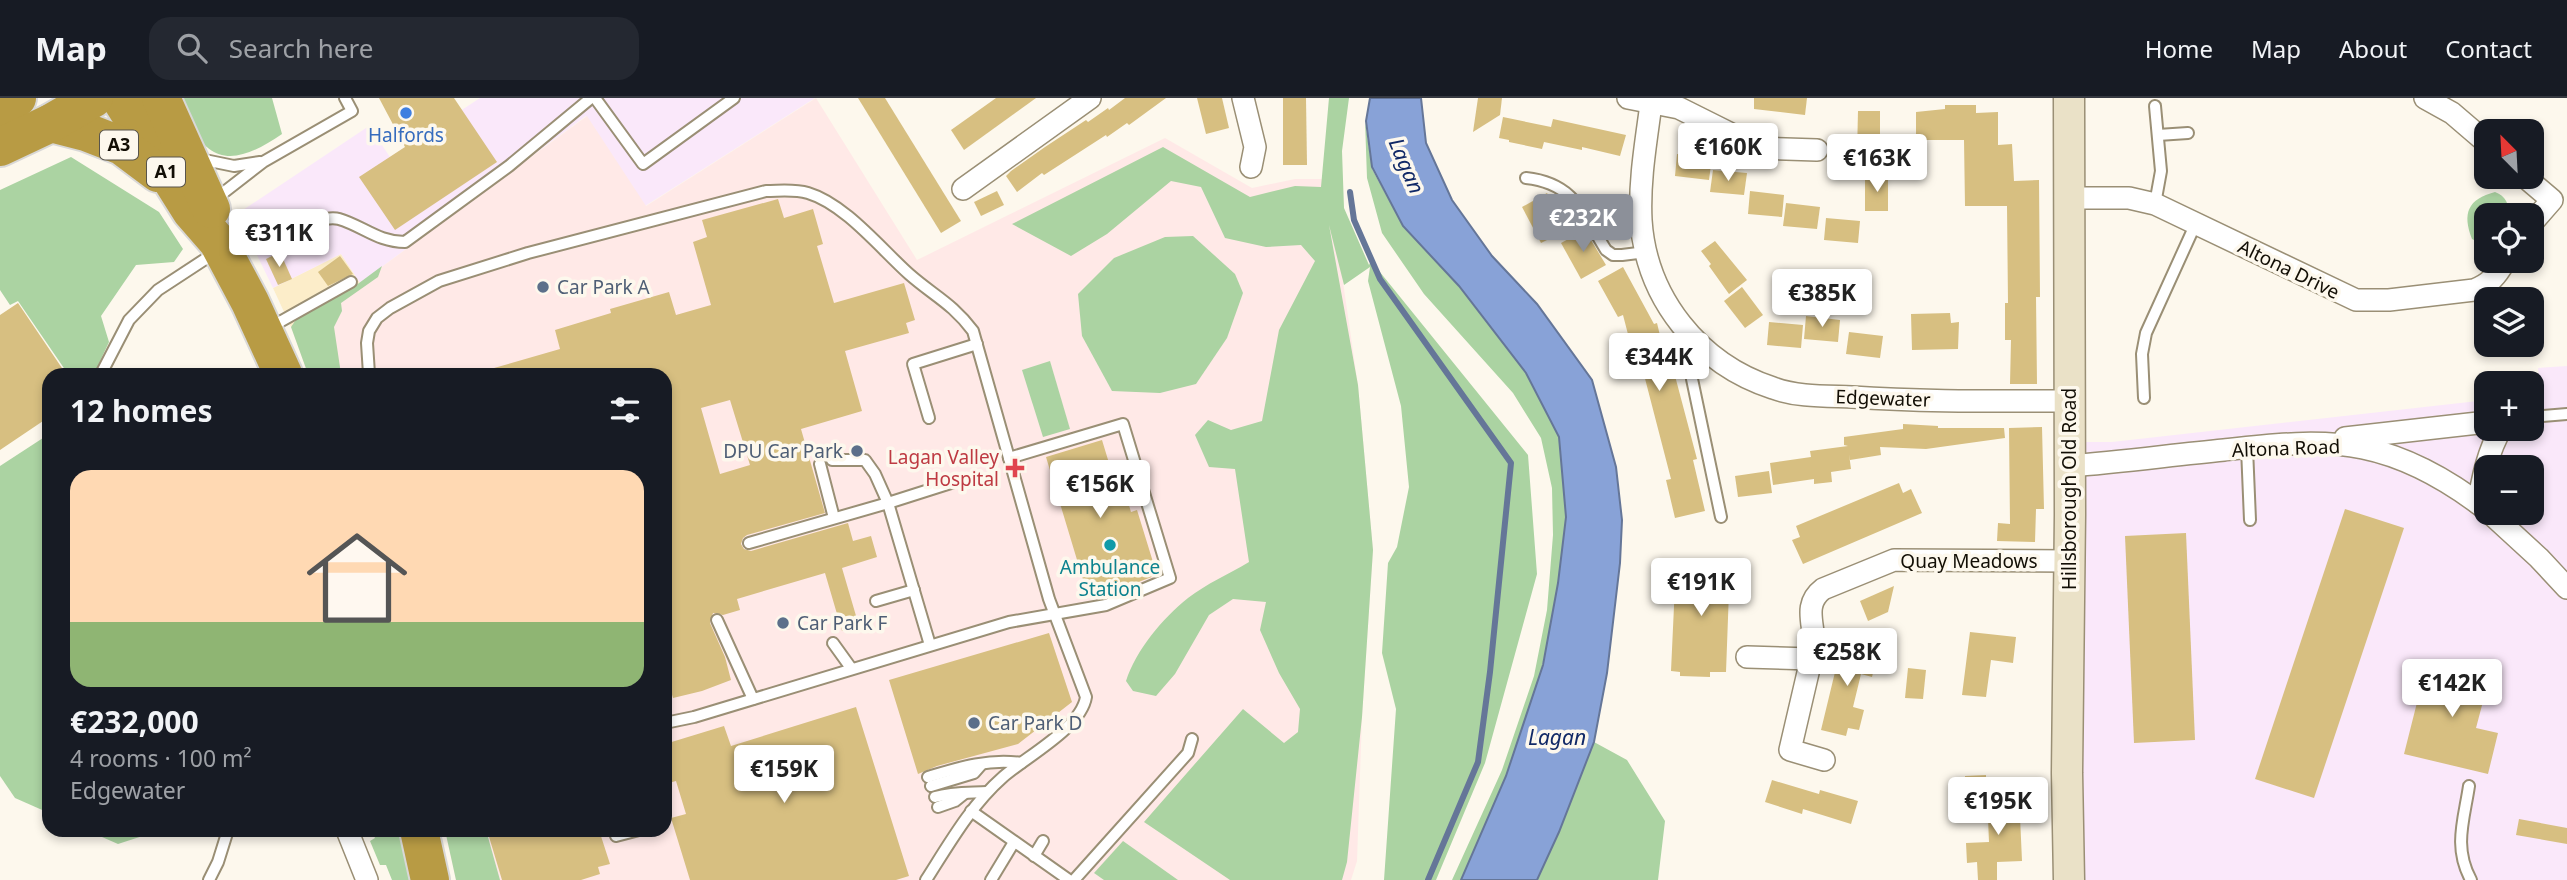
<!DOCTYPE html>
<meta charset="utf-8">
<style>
:root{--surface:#171b24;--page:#242831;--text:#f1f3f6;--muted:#9ea1a6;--line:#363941;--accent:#8c9099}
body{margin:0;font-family:"Noto Sans",sans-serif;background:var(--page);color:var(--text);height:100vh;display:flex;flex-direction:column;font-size:26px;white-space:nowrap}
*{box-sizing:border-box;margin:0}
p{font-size:23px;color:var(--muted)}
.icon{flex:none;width:38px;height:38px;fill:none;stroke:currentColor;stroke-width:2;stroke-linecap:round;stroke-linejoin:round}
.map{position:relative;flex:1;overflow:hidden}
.details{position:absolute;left:42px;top:270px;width:630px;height:469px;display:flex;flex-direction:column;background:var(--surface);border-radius:21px;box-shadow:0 4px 10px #0003}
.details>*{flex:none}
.needle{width:46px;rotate:336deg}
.tools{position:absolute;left:2474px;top:21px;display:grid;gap:14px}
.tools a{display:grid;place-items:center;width:70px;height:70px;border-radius:14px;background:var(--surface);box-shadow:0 4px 10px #0003;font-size:35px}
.price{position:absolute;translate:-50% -60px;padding:0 16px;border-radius:7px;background:#fff;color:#222;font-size:23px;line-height:46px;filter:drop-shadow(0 2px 4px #0008)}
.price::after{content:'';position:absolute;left:50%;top:42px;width:21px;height:16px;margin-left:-10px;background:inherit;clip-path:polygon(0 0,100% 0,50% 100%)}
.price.on{background:var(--accent);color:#fff}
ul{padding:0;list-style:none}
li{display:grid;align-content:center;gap:14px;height:371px;padding:0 28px}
li span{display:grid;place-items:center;height:217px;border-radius:21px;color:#555}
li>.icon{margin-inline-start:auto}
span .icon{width:126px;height:126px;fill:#fffc;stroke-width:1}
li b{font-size:30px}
h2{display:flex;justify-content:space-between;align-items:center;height:84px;padding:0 28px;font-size:30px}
header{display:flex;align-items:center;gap:42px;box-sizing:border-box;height:98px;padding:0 35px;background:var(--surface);border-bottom:2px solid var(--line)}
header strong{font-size:33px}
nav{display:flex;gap:38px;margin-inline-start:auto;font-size:24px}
.search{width:490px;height:63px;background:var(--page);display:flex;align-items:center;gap:18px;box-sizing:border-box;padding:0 24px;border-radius:21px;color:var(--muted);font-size:26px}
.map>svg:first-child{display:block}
.built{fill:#fcedc9}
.industrial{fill:#fae8fa;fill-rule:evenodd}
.medical{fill:#ffe9e7}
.green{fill:#abd3a2}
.water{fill:#88a2d7;stroke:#657698;stroke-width:2}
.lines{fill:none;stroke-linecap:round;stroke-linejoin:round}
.stream{stroke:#657698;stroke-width:6}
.building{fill:#d7bf81;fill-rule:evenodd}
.lane-casing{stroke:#9a8f75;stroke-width:14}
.street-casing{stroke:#9a8f75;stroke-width:24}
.secondary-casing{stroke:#9a8f75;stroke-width:33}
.highway-casing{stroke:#d9d8d7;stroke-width:42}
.lane{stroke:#fff;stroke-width:10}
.street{stroke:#fff;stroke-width:21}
.secondary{stroke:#eae1c7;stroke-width:30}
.highway{stroke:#b89b44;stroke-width:38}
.shop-dot{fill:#3f7fe0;stroke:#fdf8ed;stroke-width:2.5}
.service-dot{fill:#5c6f8a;stroke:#fdf8ed;stroke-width:2.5}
.health-dot{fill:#e0444e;stroke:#fdf8ed;stroke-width:2.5}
.culture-dot{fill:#0f9aa8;stroke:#fdf8ed;stroke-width:2.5}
.labels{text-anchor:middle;stroke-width:7;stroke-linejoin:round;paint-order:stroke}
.shield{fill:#fdf8ed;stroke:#58544b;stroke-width:2}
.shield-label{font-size:18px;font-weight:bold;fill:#120e05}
.shop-label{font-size:19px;fill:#366cbe;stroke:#fdf8ed}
.street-label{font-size:19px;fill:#120e05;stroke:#fdf8ed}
.service-label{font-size:19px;fill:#4e5e75;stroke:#fdf8ed;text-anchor:start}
.health-label{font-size:19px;fill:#be3a42;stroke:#fdf8ed;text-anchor:end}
.culture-label{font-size:19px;fill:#0d838f;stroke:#fdf8ed}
.water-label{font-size:21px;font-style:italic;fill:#112967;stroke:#fdf8ed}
</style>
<header>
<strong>Map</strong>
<div class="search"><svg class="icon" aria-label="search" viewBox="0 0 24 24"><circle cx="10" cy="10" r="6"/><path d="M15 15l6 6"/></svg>Search here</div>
<nav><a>Home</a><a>Map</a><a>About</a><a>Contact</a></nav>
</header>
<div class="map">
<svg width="2567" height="782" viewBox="0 0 2567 782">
<rect width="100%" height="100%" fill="#fdf8ed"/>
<!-- built -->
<polygon class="built" points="341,156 360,185 327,199 297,220 291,229 273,190"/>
<!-- industrial -->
<g class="industrial">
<polygon points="480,0 815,0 645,108 586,18 360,185 341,156 273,190 237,116 369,28 390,59"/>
<path d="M2567,268V782H2069V344H2112L2487,302V331H2532V297L2541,296L2538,270ZM2487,369H2532V415H2487Z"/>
</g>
<!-- medical -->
<polygon class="medical" points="816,0 917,162 1165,40 1252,90 1295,81 1328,81 1358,287 1373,452 1362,619 1357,763 1351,782 456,782 445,732 665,732 665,276 308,276 291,229 297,220 360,185 587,18 646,108"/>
<!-- green -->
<g class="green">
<path d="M182,0H272L282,36C247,60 213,74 191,26C188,17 184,10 182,0Z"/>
<path d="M1329,0H1349L1342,53L1344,110L1369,167L1371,163L1528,357L1537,476L1485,665L1436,782H1384L1396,611L1382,555L1388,465L1397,449L1409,389L1401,308L1368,183L1370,169L1344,187L1329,127L1358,287L1373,452L1362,619L1347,764L1342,782H1230L1144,724L1243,611L1284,645L1298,634L1300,611L1279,575L1260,532L1266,504L1233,501L1209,517L1175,576L1156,598L1133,593L1126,583C1136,552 1162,521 1188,500C1206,486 1229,476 1249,464L1235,371L1209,369L1195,337L1208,322L1231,332L1262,323L1279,232L1315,163L1301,147L1266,149L1225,140L1201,89L1171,83L1107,136L1071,158L1012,126L1163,49L1250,99L1295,88L1321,89Z"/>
<polygon points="1365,23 1372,71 1403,128 1459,188 1526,275 1559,339 1567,422 1556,505 1533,609 1490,719 1462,782 1452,782 1502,672 1534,578 1547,512 1553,437 1552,390 1541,340 1513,295 1424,196 1382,135 1367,80"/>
<polygon points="71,59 159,114 183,151 174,164 136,167 101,218 109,244 94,276 68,276 18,203 10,207 0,192 0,92"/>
<path d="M2495,94C2506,98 2509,106 2509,117H2487V141L2478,144L2472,141C2462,115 2468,101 2495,94Z"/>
<polygon points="1193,138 1235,176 1243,195 1227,240 1196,286 1160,295 1112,293 1082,238 1078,196 1114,160 1165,139"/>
<polygon points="382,168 378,179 341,205 342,213 334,229 341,276 308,276 291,229 297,220 355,188"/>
<polygon points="1050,263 1070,331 1043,339 1022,272"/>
<polygon points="43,340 49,340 49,715 15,700 0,678 0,368"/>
<polygon points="1594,644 1627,662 1665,723 1658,782 1537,782 1559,734"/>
<polygon points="86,732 161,732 118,746"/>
<polygon points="371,732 398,732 410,782 392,782 386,767 380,767 370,743 375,740"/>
<polygon points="445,732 486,732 500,782 456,782"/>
<polygon points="1123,743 1178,782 1104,782 1094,775"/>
</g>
<!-- water -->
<polygon class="water" points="1370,0 1421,0 1426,45 1452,102 1492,158 1537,206 1592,282 1616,369 1622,422 1620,465 1607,575 1594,644 1559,734 1537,782 1461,782 1506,678 1543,567 1558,485 1566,419 1559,339 1526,275 1459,188 1403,128 1372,69 1366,23"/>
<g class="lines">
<!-- stream -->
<polyline class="stream" points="1350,94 1354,122 1380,181 1511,365 1490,574 1478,664 1428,782"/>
</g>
<!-- building -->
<g class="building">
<polygon points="379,0 454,0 497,64 395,132 359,79 405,49"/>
<polygon points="858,0 885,0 961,123 941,135"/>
<polygon points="996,0 1036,0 964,52 951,32"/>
<polygon points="1125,0 1166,0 1129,27 1127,25 1107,39 1106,37 1044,77 1042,75 1017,94 1006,78 1011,73 1045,49 1086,22 1088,24 1108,10 1109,12"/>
<polygon points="1197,0 1222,0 1229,30 1206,36"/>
<polygon points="1283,0 1306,0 1307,67 1283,67"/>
<polygon points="1478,0 1502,0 1500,17 1473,34"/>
<polygon points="1754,0 1807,0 1805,17 1754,11"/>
<polygon points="1945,7 1976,7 1976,15 1998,14 1998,47 2012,46 2014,83 2039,82 2040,199 2036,199 2037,286 2010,286 2011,242 2005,242 2005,205 2008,205 2007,108 1965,108 1964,42 1916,42 1916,14 1945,11"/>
<polygon points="1858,13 1880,13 1880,55 1857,55"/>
<polygon points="1503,19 1551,29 1553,21 1626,37 1620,58 1582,49 1582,52 1544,44 1542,51 1509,44 1509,42 1499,40"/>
<polygon points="1677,56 1712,59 1709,82 1675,78"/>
<polygon points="1713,72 1747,75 1744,97 1710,94"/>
<rect x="1865" y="79" width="23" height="34"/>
<polygon points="997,93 1004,107 981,118 974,104"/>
<polygon points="1750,93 1784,97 1782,119 1748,116"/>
<polygon points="1547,95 1567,132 1541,145 1522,109"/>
<path d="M778,101L784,120L813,111L823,146L817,148L834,205L904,185L915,222L906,225L909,235L845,253L862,313L801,331L825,415L747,437L743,440L741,446L744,451L751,453L848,425L853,443L871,438L877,459L842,470L859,528L842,533L825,475L737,501L740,512L723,517L713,515L710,525L725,559L731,582L702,593L673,600L665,574V276H488L487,272L560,251L555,232L611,215L610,211L669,194L676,217L711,207L693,144L707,139L702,122ZM730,302L750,367L720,376L701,310Z"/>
<polygon points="1786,105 1820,109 1817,131 1783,128"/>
<polygon points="1826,120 1860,123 1858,145 1824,142"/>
<polygon points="1585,132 1606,167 1581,181 1561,145"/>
<polygon points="1715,143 1747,182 1729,196 1709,168 1711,166 1701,153"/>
<polygon points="280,154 292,181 278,187 266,161"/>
<polygon points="340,158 353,176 328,188 318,174"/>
<polygon points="1623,169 1654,226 1657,225 1669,275 1674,274 1697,361 1693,362 1705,413 1675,420 1666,382 1671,381 1642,269 1637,271 1623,217 1618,219 1598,183"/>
<polygon points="1742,189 1763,217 1745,230 1724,203"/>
<polygon points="18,205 66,276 49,276 49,319 0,352 0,217"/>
<polygon points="1950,215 1951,225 1959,224 1958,251 1912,252 1911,216"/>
<polygon points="1806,218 1840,222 1838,244 1804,241"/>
<polygon points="1769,224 1803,227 1801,250 1767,247"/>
<polygon points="1849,234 1883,238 1880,260 1846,256"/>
<polygon points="1903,326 1938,328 1938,330 2004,330 2005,340 1926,351 1880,349 1881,357 1850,362 1849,356 1851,371 1831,374 1832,384 1814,386 1814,381 1773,387 1770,365 1811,359 1810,353 1848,348 1844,347 1844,339 1903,331"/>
<polygon points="2042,329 2044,411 2036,411 2035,444 1997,443 1998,425 2010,426 2009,330"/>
<polygon points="1102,342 1112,375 1119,374 1131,414 1137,412 1157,477 1099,499 1093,482 1084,485 1046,359"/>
<polygon points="1769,373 1772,395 1738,399 1735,378"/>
<polygon points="1899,385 1903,395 1911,391 1922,415 1803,466 1792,442 1800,439 1796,428"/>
<polygon points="2345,411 2404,430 2314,700 2255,681"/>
<polygon points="2186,435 2195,642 2134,645 2125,438"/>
<polygon points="1689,461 1714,462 1714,466 1730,466 1726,574 1710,574 1710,579 1680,578 1680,574 1671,573 1676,465 1689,466"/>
<polygon points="1894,488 1888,514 1868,523 1860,503"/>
<polygon points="1970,534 2016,539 2013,565 1991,562 1986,599 1962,597"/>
<polygon points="1049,535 1072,604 1018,646 937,668 918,676 889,582"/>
<polygon points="1843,541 1868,547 1866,556 1877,558 1872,579 1861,576 1853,609 1864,612 1859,632 1848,630 1846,638 1821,632"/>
<polygon points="2428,561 2490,577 2476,630 2498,635 2488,676 2404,656"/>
<polygon points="1908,570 1926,572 1923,601 1905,600"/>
<polygon points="856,609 909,778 896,782 690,782 671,720 686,716 676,683 665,686 665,646 724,628 731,648"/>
<polygon points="1986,677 1986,695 1965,696 1965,678"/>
<polygon points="1772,682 1819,696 1820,692 1858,703 1851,726 1803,711 1802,716 1765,704"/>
<polygon points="2019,696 2022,763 1997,764 1997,782 1978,782 1977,764 1967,765 1966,745 1989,744 1987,697"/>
<polygon points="2519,721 2567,730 2567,746 2516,737"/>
<polygon points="487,732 599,732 610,766 598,769 600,776 581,782 502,782"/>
</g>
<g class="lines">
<!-- lane casing -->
<g class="lane-casing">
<g id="lane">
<polyline points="595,0 643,66 734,0"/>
<polyline points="2155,8 2161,73 2155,106"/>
<polyline points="2158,37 2188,35"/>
<polyline points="200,61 234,68 260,64"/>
<path d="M1526,80C1574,85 1583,115 1606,152L1613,157H1622L1646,154"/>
<polyline points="214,102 263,64 352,13 345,0"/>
<path d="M231,155C252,146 319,115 339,121C363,128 378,144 405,144L509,68L591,0"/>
<polyline points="269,230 351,184"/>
<polyline points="1706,255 1694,270 1692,281 1721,419"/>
<polyline points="101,276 129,222 158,192 216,154"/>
<path d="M369,276L367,245L369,233L377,220L390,210L439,183L528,155L766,93C780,93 794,91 808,95C845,106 881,151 909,176C934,198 952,205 973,233L1049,501L1086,599C1081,630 1027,658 1003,679C971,707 949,746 926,782"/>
<polyline points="2144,300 2142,256 2146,235 2196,125"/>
<polyline points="2532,319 2567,316"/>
<polyline points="929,320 913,266 977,246"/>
<polyline points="2247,350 2250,422"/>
<polyline points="832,362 865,362 875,376 888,405 930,547"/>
<polyline points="820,366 834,420"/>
<polyline points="749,445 888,405 954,384"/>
<polyline points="876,503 914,492"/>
<polyline points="717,522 753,601"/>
<polyline points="833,545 851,570"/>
<polyline points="665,625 694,619 1009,524 1106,507 1170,480 1123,326 1009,360"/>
<path d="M928,679C958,670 989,660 1021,665"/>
<polyline points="931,688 974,675 981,667"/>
<path d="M2469,688C2464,722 2453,749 2471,782"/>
<path d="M935,699C953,694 968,695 987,694"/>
<polyline points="938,709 955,703 965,695"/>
<polyline points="971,713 1069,782"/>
<polyline points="616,738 639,732"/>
<polyline points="1034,758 1043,743"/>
<polyline points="209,782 218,764 228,732"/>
<polyline points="991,782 1014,744"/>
<polyline points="1074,782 1188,655 1192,641"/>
</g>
</g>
<!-- street casing -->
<g class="street-casing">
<g id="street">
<polyline points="1243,0 1255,49 1251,69"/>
<polyline points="1628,0 1679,10 1759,50 1817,52"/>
<polyline points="2425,0 2452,15 2487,45"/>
<path d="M1651,6C1646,44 1639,83 1641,122C1646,200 1699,266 1773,290C1797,299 1826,298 1852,299C1924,304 1997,303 2069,303"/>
<polyline points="2525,79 2552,102 2532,125"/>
<polyline points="963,91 1090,0"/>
<path d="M2069,100H2129L2155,106L2356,202H2389L2474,192C2490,186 2497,177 2505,163"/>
<polyline points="2345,340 2487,324"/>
<path d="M2069,368C2121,364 2172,357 2224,352C2269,347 2318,341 2363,350C2407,359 2451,384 2487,412"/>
<path d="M2478,405C2483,379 2488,353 2501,331"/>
<polyline points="2490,415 2539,460 2567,490"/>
<polyline points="1747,559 1811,561"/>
<path d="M1824,662L1790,652L1814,549C1815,527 1802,507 1823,491L1894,462L2070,463"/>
<polyline points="347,732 367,782"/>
</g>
</g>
<!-- secondary casing -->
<g class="secondary-casing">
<polyline id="secondary" points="2069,0 2070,417 2067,675 2069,782"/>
</g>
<!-- highway casing -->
<g class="highway-casing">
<g id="highway">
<polyline points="120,0 191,113 218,144 250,204 283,276"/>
<polyline points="161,0 211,111"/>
<polyline points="0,12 17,0"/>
<polyline points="51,25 86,34 122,48 158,75"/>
<polyline points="0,49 51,25 94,0"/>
<polyline points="419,732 430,782"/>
</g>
</g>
<!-- lane -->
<use href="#lane" class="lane"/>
<!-- street -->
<use href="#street" class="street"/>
<!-- secondary -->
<use href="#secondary" class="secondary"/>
<!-- highway -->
<use href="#highway" class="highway"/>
</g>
<!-- markers -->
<circle class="shop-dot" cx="406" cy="15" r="7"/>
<g class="service-dot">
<circle cx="543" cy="189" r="7"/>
<circle cx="857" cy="353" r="7"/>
<circle cx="783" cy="525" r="7"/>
<circle cx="974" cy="625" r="7"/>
</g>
<path class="health-dot" d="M1011.5 359.5h7v7h7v7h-7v7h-7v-7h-7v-7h7z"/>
<circle class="culture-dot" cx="1110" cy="447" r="7"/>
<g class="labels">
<!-- shield labels -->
<g class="shield">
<rect x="100" y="32.5" width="38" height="29" rx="5"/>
<rect x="147" y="59.5" width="38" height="29" rx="5"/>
</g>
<g class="shield-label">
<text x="119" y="53">A3</text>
<text x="166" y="80">A1</text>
</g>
<!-- shop labels -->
<g class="shop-label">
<text x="406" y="44">Halfords</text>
</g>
<!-- street labels -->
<g class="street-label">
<text transform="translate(2289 171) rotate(26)" y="7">Altona Drive</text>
<text transform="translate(1883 300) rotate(2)" y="7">Edgewater</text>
<text transform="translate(2286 350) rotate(-2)" y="7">Altona Road</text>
<text transform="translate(2069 391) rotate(-90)" y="7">Hillsborough Old Road</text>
<text x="1969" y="470">Quay Meadows</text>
</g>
<!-- service labels -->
<g class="service-label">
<text x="557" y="196">Car Park A</text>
<text x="843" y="360" text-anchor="end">DPU Car Park</text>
<text x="797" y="532">Car Park F</text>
<text x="988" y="632">Car Park D</text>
</g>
<!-- health labels -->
<g class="health-label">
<text x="999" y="366">Lagan Valley<tspan x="999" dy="22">Hospital</tspan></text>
</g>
<!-- culture labels -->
<g class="culture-label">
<text x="1110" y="476">Ambulance<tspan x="1110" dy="22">Station</tspan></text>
</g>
<!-- water labels -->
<g class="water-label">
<text transform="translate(1406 68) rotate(67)" y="7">Lagan</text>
<text x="1557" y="647">Lagan</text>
</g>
</g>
</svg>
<div class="tools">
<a><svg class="needle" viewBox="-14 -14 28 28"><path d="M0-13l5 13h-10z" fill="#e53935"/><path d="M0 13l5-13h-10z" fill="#9ea1a6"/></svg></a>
<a><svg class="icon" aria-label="locate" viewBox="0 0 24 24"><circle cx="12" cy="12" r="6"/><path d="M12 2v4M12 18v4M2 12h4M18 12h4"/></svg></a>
<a><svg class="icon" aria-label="layers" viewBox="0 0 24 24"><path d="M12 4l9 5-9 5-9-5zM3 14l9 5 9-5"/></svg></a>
<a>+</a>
<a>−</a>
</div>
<b class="price" style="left:1728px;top:85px">€160K</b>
<b class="price" style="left:1877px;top:96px">€163K</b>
<b class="price on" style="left:1583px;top:156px">€232K</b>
<b class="price" style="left:279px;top:171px">€311K</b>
<b class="price" style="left:1822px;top:231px">€385K</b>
<b class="price" style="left:1659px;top:295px">€344K</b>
<b class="price" style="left:1100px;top:422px">€156K</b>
<b class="price" style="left:1701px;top:520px">€191K</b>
<b class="price" style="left:1847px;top:590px">€258K</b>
<b class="price" style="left:2452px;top:621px">€142K</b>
<b class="price" style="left:784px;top:707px">€159K</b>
<b class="price" style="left:1998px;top:739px">€195K</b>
<section class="details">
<h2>12 homes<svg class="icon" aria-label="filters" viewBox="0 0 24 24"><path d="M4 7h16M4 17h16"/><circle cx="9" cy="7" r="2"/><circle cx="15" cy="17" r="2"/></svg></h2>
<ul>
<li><span style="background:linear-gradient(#ffd9b3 70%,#8fb573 0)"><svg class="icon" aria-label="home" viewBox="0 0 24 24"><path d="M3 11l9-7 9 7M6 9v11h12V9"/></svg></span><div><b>€232,000</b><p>4 rooms · 100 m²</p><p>Edgewater</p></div></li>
</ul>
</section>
</div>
